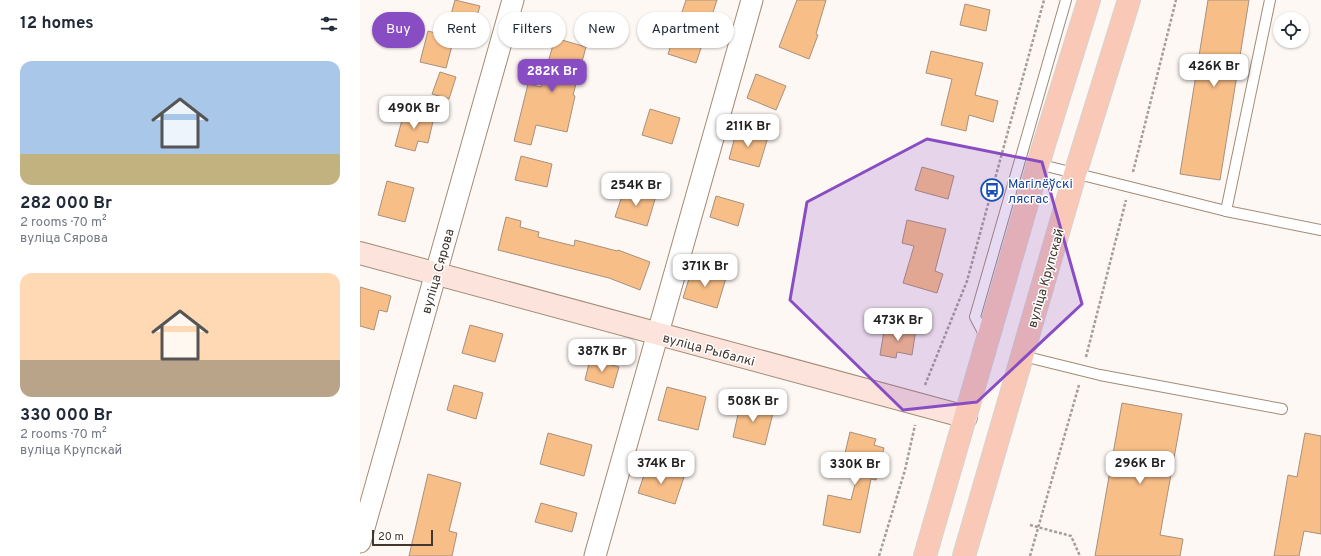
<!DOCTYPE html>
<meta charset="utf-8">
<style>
:root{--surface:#fff;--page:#f2f2f3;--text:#1f2937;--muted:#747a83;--accent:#894dc3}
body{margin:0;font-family:Overpass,sans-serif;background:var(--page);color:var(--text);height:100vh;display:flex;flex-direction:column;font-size:15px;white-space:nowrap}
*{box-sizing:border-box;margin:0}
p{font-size:13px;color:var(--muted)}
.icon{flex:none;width:22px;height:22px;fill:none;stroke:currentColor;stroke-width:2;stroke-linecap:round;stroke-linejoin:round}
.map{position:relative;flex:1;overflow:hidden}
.side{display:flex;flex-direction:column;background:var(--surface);width:360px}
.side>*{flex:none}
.banner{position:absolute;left:12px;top:12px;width:380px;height:36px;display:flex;gap:8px}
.controls{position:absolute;left:913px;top:12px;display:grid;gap:8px}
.controls a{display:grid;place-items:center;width:36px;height:36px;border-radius:50%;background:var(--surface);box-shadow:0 1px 3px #0004;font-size:20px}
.scale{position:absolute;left:12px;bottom:10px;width:61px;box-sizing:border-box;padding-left:4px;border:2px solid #41372e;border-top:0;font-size:11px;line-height:14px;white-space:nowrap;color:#41372e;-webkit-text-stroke:3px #fff;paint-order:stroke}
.price{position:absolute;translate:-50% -34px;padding:0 9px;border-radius:8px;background:#fff;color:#222;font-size:13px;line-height:26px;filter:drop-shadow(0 1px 2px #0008)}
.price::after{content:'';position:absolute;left:50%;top:24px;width:12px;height:9px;margin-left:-6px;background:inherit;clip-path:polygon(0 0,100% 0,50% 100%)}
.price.current{background:var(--accent);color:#fff}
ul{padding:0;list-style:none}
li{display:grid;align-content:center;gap:8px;height:212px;padding:0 20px}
li span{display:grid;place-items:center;height:124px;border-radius:12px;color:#555}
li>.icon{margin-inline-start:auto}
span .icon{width:72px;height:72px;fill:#fffc;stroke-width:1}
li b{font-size:17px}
h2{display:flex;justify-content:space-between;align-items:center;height:48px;padding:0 20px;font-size:17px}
.pill{padding:0 14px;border-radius:18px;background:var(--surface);box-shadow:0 1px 3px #0004;font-size:14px;line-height:36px}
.pill.current{background:var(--accent);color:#fff}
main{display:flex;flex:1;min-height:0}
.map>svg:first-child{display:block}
.building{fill:#f8be88;stroke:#a7907c}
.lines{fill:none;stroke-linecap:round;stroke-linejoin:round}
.lane-casing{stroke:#a28b77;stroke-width:12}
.street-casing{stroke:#a28b77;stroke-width:23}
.secondary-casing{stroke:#a28b77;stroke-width:24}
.primary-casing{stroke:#d5d3d1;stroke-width:24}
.path{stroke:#a59d97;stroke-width:2.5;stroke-dasharray:3 2;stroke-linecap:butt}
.lane{stroke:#fff;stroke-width:10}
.street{stroke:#fff;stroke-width:21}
.secondary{stroke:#fce3db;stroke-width:22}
.primary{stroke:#f9c8b6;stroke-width:22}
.marked{fill:#894dc3;fill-opacity:0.2;stroke:#894dc3;stroke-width:3;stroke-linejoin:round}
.labels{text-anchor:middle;stroke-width:3;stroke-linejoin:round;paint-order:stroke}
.transit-label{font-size:13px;fill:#164399;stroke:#fff;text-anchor:start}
.street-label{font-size:13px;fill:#41372e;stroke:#fff}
</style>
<main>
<section class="side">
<h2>12 homes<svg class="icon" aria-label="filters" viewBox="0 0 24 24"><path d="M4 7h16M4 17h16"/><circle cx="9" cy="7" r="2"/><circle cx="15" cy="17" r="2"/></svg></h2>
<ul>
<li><span style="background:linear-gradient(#a9c7e8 75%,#c2b280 0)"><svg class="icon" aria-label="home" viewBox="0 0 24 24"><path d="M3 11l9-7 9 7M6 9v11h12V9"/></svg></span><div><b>282 000 Br</b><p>2 rooms · 70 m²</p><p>вуліца Сярова</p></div></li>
<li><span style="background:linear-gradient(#ffd9b3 70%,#b9a48a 0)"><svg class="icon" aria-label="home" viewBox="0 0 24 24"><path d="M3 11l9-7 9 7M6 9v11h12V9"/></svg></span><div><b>330 000 Br</b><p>2 rooms · 70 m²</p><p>вуліца Крупскай</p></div></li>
</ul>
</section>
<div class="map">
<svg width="961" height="556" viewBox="0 0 961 556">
<rect width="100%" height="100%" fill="#fef8f4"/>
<!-- building -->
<g class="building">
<polygon points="95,0 120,6 111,36 87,29"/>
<polygon points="326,0 357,0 336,63 308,54"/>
<polygon points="437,0 466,0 456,34 458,35 449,59 419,47"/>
<polygon points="848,0 889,0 860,180 820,174"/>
<polygon points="605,4 630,10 626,31 600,25"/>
<polygon points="68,31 94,38 86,68 60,62"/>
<polygon points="195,38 226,47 213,95 215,96 207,132 176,125 171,145 154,141 168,84 181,87"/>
<polygon points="571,51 623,63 615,95 638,101 633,122 609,115 606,131 581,125 592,79 566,73"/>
<polygon points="80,72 96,77 89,99 72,94"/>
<polygon points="396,74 426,86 416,110 387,98"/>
<polygon points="45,109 74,117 68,143 58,141 55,151 35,146"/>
<polygon points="290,109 320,118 312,144 282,135"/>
<polygon points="377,129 408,137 399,167 369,159"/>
<polygon points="161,156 192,164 187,187 155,180"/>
<polygon points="562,167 594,176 588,199 555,190"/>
<polygon points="27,181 54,188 45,222 18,215"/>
<polygon points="265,187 296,196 287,226 255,217"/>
<polygon points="356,196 384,204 378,226 350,217"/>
<polygon points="146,217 161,221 160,227 179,232 178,237 214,246 215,240 257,251 258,250 290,262 280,290 249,278 138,250"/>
<polygon points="547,220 586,229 575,271 583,274 577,293 543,283 554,246 542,243"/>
<polygon points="332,269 366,278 357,308 323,298"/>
<polygon points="0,287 31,296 27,312 19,310 14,330 0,326"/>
<polygon points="110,325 143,334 135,362 102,353"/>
<polygon points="532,325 556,329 552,355 537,352 536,358 520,355 524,331 531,332"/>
<polygon points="230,359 259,367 253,388 225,380"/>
<polygon points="94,385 123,393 116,419 87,410"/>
<polygon points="307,387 346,397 338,430 298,420"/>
<polygon points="381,401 414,409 405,445 373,437"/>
<polygon points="762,403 822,414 800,535 823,539 820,556 735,556"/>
<polygon points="490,432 516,439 514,445 524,448 516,480 511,479 500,533 463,525 468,495 491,500 502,457 485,453"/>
<polygon points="188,433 232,445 224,476 180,464"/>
<polygon points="945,433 961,436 961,534 944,531 939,556 914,556 928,475 937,477"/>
<polygon points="287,466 324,477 315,504 278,493"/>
<polygon points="68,474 101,483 89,531 97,533 92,556 49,556"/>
<polygon points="181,503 217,513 212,532 175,522"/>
</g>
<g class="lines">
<!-- lane casing -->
<g class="lane-casing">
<g id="lane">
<polyline points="678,164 866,211 961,230"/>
<polyline points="866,211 910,0"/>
<polyline points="626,338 615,317 706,0"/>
<polyline points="663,356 740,375 922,409"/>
</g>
</g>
<!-- street casing -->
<g class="street-casing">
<g id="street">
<polyline points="0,542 153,0"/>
<polyline points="235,556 392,0"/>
</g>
</g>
<!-- secondary casing -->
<g class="secondary-casing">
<polyline id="secondary" points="0,253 606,417"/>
</g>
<!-- primary casing -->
<g class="primary-casing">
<g id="primary">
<polyline points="565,556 683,148 729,0"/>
<polyline points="604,556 715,174 769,0"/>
</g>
</g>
<!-- path -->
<g class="path">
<polyline points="773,172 816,0"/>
<polyline points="726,357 766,200"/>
<polyline points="565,385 607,281 684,0"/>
<polyline points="670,525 711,536 720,556"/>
<polyline points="519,556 545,470 555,425"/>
<polyline points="670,556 719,385"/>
</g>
<!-- lane -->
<use href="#lane" class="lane"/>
<!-- street -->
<use href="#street" class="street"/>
<!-- secondary -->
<use href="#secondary" class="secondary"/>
<!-- primary -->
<use href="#primary" class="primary"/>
</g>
<!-- marked area -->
<path class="marked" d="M567,139L682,162L722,304L617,402L543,410L430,300L447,202Z"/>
<!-- icons -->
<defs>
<g id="bus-ring" transform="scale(1.15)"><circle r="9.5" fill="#fff" stroke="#1a4fb4" stroke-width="1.5"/><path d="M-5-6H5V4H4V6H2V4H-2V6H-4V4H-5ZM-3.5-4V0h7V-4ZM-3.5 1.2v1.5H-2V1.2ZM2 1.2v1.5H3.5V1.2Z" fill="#1a4fb4"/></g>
</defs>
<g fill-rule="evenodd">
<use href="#bus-ring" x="632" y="190"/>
</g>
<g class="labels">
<!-- transit labels -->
<g class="transit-label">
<text x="648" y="188">Магілёўскі<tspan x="648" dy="15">лясгас</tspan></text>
</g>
<!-- street labels -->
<g class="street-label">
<text transform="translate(77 271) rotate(-74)" y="5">вуліца Сярова</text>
<text transform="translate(685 278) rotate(-74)" y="5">вуліца Крупскай</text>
<text transform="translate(349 349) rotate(15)" y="5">вуліца Рыбалкі</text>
</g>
</g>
</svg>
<div class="controls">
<a><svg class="icon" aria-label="locate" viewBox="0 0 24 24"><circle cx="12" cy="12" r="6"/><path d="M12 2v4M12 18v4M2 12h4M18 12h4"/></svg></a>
</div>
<div class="scale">20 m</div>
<b class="price" style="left:854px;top:88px">426K Br</b>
<b class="price current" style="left:192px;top:93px">282K Br</b>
<b class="price" style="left:54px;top:130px">490K Br</b>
<b class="price" style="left:388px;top:148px">211K Br</b>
<b class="price" style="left:276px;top:207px">254K Br</b>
<b class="price" style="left:345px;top:288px">371K Br</b>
<b class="price" style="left:538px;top:342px">473K Br</b>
<b class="price" style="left:242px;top:373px">387K Br</b>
<b class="price" style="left:393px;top:423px">508K Br</b>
<b class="price" style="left:301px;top:485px">374K Br</b>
<b class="price" style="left:780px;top:485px">296K Br</b>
<b class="price" style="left:495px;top:486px">330K Br</b>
<div class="banner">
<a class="pill current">Buy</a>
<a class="pill">Rent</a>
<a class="pill">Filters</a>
<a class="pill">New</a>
<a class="pill">Apartment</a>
</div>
</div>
</main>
